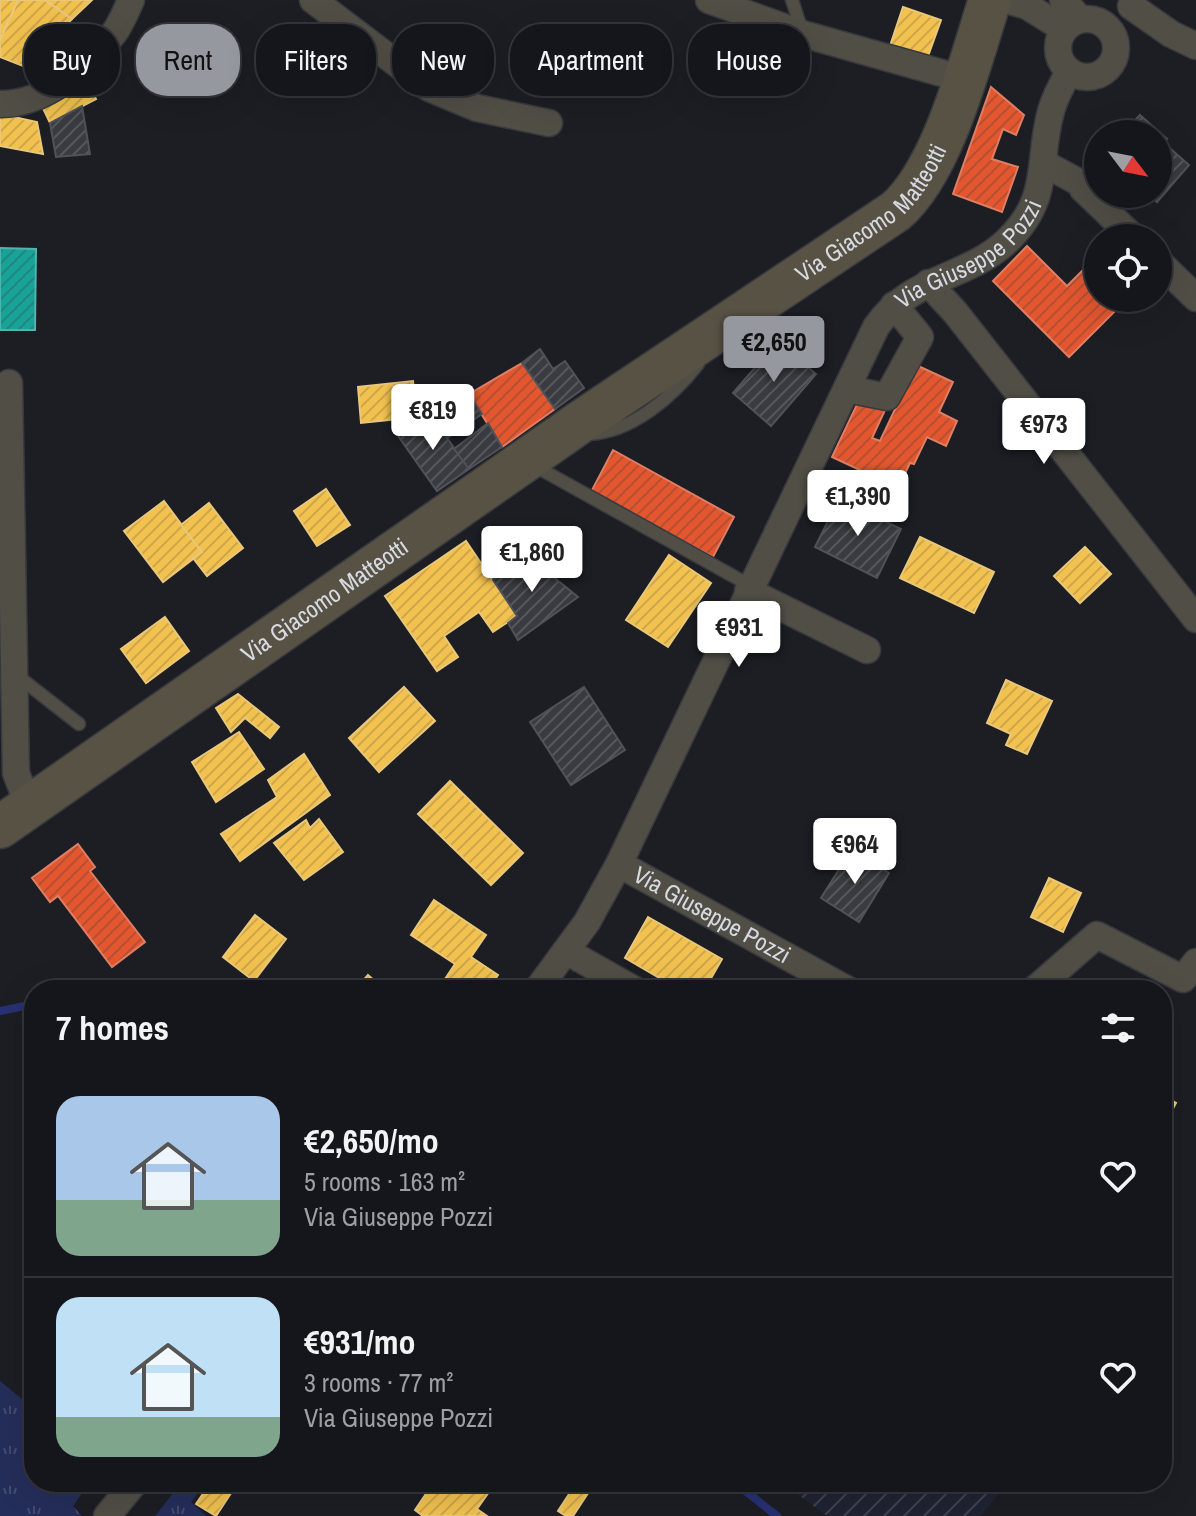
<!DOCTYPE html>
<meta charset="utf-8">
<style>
:root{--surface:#15161b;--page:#222328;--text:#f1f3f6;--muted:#9d9fa3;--line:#34353a;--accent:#9698a0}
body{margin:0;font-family:"Archivo Narrow",sans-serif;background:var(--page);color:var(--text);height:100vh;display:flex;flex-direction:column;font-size:30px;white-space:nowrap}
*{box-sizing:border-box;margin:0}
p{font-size:26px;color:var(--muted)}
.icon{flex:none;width:44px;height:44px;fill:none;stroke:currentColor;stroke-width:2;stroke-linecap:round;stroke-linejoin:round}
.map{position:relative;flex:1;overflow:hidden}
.panel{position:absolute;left:24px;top:980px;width:1148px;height:512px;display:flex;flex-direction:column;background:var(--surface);border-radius:32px;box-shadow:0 8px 32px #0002,0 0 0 2px var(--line)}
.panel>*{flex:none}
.hud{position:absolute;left:24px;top:24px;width:1148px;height:72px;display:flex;gap:16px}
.needle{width:52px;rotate:122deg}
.controls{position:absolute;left:1084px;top:120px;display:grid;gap:16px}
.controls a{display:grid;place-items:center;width:88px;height:88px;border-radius:50%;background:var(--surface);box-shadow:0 8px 32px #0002,0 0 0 2px var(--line);font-size:40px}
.price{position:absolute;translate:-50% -68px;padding:0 18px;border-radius:8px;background:#fff;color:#222;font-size:26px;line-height:52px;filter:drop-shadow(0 2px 4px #0008)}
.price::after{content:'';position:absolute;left:50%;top:48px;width:24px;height:18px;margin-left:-12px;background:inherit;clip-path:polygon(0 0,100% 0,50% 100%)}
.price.active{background:var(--accent);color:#111}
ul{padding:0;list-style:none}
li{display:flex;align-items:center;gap:24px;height:200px;padding:0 32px}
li+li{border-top:2px solid var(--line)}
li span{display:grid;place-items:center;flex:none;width:224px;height:160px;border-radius:24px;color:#555}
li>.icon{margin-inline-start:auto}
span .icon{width:96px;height:96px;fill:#fffc;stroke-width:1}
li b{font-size:34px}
h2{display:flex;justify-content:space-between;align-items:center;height:96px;padding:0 32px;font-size:34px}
.chip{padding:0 28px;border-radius:32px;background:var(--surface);box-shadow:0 8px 32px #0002,0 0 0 2px var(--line);font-size:28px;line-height:72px}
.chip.active{background:var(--accent);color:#111}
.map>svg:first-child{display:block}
.industrial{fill:url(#industrial-furrows)}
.grass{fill:url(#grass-tufts)}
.homes{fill:url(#homes-hatch);stroke:#eac87a;stroke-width:2}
.shops{fill:url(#shops-hatch);stroke:#e07e64;stroke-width:2}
.public{fill:url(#public-hatch);stroke:#51b4ae;stroke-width:2}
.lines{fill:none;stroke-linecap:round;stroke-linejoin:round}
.stream{stroke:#273173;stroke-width:8}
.building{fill:url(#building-hatch);stroke:#505258;stroke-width:2}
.lane-casing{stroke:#37393e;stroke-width:15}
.street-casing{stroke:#37393e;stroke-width:29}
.primary-casing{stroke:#37393e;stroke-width:45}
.lane{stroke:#514e46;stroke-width:12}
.street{stroke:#514e46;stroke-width:26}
.primary{stroke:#575244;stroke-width:42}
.labels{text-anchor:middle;stroke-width:8;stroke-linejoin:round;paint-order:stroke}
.street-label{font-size:24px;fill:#d7dae2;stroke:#06070c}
</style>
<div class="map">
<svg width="1196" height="1516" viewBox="0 0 1196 1516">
<defs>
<pattern id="industrial-furrows" width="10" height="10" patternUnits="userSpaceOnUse" patternTransform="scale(2)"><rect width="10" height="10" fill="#1f2333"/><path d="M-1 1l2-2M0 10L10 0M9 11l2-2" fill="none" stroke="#3f4250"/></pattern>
<pattern id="grass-tufts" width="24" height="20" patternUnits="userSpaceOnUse" patternTransform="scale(2)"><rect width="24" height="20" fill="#242e5a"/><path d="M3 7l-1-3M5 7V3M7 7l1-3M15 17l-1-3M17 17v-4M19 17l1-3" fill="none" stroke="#434c71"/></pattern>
<pattern id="homes-hatch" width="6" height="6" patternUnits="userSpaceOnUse" patternTransform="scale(2)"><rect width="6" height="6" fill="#f2c14e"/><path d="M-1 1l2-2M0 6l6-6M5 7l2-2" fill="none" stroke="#cea74c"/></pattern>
<pattern id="shops-hatch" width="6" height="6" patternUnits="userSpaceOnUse" patternTransform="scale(2)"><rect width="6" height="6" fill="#e4572e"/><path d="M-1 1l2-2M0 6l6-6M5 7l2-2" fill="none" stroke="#b35035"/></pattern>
<pattern id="public-hatch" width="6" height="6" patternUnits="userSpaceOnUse" patternTransform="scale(2)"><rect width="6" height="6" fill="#17a398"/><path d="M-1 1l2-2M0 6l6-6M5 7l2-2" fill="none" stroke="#23867f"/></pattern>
<pattern id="building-hatch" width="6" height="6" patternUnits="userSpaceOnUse" patternTransform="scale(2)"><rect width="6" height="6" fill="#3a3b40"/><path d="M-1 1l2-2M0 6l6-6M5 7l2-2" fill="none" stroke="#56575b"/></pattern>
</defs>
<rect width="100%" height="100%" fill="#1c1e24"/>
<!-- industrial -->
<polygon class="industrial" points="781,1482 1008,1482 981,1516 827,1516"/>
<!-- grass -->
<g class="grass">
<polygon points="0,1381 34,1409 34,1482 90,1482 73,1506 82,1516 0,1516"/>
<polygon points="182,1482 207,1482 191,1502 206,1516 155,1516"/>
</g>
<!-- homes -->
<g class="homes">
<polygon points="0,0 18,0 0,40"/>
<polygon points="18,0 45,0 72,19 43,51 68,64 54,78 0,57 0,40"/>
<polygon points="45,0 92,0 72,19"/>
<polygon points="903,7 941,20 927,59 890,46"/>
<polygon points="84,76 96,99 50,123 39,100"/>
<polygon points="0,114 37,122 43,154 0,146"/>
<polygon points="413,381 417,417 361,423 358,387"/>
<polygon points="326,489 350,525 317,546 294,511"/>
<polygon points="164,501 202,552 163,582 124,531"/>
<polygon points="209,503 243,548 207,576 193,558 202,552 181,525"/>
<polygon points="920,537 994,572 974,613 900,578"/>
<polygon points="466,541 517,616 493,632 479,612 444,636 458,657 437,671 385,596"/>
<polygon points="1085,547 1111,574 1080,603 1054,576"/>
<polygon points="669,555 711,583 668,647 626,620"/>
<polygon points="165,617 189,651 146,683 121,649"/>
<polygon points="1006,680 1052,701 1027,754 1006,745 1011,734 987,723"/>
<polygon points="404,687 435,721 379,772 349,738"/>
<polygon points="238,694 279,727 270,738 245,718 231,732 216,708"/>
<polygon points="239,732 264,769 216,802 192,762"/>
<polygon points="304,754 330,795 240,861 221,834 277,797 268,780"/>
<polygon points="450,781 523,853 491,885 418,814"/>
<polygon points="319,819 343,852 304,880 274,843 306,820 310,828"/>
<polygon points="1049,878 1081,893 1063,932 1031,917"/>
<polygon points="434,900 486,935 471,957 498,975 488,990 448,990 441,985 455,964 411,935"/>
<polygon points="255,915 286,939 254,981 223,957"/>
<polygon points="648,917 722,959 710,980 721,987 719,990 680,990 625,958"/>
<polygon points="368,975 385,990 355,990"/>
<polygon points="1162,1095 1176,1103 1162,1129"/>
<polygon points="211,1482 221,1482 233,1490 216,1516 196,1504"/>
<polygon points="434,1482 496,1482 477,1509 487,1516 423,1516 415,1510"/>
<polygon points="577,1482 594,1484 573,1516 566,1516 558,1511"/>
</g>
<!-- shops -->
<g class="shops">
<polygon points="991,87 1024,115 1016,135 1003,129 992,159 1018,167 1002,212 953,194"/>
<polygon points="1027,246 1067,286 1098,255 1098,298 1128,298 1069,357 993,281"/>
<polygon points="522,363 555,409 502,447 469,394"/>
<polygon points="916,365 953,382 939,412 957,421 946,446 927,437 914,464 910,463 898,488 832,457 861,396 886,408 872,438 880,441"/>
<polygon points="613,450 734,517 713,557 591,492"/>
<polygon points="78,844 95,867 90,871 145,942 112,967 58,896 50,902 32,878"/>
</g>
<!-- public -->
<polygon class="public" points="0,248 36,249 35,330 0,330"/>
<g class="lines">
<!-- stream -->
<g class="stream">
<polyline points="0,1011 34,1004"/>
<polyline points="734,1482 777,1516"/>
</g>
</g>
<!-- building -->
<g class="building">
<polygon points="82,106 90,154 56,157 50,123"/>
<polygon points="1140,115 1167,139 1164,143 1189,165 1157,202 1148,194 1158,194 1158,134 1117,134 1120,131 1123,133"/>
<polygon points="778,341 816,374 771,426 733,393"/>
<polygon points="540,349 553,369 565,361 584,388 555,409 522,363"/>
<polygon points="469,394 482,414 447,438 430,414"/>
<polygon points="430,414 469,469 437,491 396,433"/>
<polygon points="488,423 502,447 469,469 454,449"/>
<polygon points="839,499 901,529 877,578 815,547"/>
<polygon points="524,553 578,597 518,640 508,623 517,616 493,580"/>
<polygon points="584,687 625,750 571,785 530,722"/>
<polygon points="852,849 889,873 859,922 821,898"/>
</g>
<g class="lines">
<!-- lane casing -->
<g class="lane-casing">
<g id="lane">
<polyline points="792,0 802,31"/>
<path d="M589,434C632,432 672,397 698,364"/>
<polyline points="533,465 751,586"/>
<polyline points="15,674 79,724"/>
</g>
</g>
<!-- street casing -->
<g class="street-casing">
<g id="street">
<polyline points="313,0 429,88 477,108 549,123"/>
<polyline points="709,0 803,34 963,79"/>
<polyline points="1007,0 1027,6 1064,29"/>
<polyline points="1063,0 1080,19"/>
<polyline points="1131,6 1171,34 1196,46"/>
<circle cx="1087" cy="48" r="29"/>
<path d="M0,104C44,105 88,67 114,33C121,24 126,11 131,0"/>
<polyline points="1045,164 1084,185 1083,189 1134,238"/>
<polyline points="1158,261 1196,298"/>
<polyline points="928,283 955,312 1196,619"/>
<polyline points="9,383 16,773 29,807"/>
<polyline points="847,389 887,397 920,337 894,305"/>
<polyline points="748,591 867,650"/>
<path id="s1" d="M619,864L848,990"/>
<polyline points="566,951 635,990"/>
<path id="s2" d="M537,990L587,922L619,864L876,327C911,276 967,279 1007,241C1052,198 1037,161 1051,111C1055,97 1062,84 1069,72"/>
<polyline points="1034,990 1097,935 1183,979 1196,962"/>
<polyline points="107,1516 135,1482"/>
</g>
</g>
<!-- primary casing -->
<g class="primary-casing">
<g id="primary">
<path id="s3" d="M0,827L579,423L896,211C944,169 970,61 990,0"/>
</g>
</g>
<!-- lane -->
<use href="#lane" class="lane"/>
<!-- street -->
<use href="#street" class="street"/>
<!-- primary -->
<use href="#primary" class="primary"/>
</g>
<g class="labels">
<!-- street labels -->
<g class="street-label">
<text dy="8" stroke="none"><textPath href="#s3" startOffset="1068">Via Giacomo Matteotti</textPath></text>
<text dy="8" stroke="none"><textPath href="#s2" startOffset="866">Via Giuseppe Pozzi</textPath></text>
<text dy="8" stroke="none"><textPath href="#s3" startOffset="396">Via Giacomo Matteotti</textPath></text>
<text dy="8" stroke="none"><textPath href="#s1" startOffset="106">Via Giuseppe Pozzi</textPath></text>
</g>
</g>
</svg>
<div class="controls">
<a><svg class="needle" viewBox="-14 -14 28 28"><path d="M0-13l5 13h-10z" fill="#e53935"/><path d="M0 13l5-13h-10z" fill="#9d9fa3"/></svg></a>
<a><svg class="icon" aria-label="locate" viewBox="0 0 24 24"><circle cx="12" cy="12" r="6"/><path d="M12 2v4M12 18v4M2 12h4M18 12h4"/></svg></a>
</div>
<b class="price active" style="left:774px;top:384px">€2,650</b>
<b class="price" style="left:433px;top:452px">€819</b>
<b class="price" style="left:1044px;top:466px">€973</b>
<b class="price" style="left:858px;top:538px">€1,390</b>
<b class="price" style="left:532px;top:594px">€1,860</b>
<b class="price" style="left:739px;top:669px">€931</b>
<b class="price" style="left:855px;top:886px">€964</b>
<div class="hud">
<a class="chip">Buy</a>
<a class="chip active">Rent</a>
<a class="chip">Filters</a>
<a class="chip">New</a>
<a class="chip">Apartment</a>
<a class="chip">House</a>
</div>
<section class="panel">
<h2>7 homes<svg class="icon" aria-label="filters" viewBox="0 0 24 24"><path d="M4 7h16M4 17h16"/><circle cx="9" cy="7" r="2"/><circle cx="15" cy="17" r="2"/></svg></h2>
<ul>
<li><span style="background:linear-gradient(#a9c7e8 65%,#7fa58c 0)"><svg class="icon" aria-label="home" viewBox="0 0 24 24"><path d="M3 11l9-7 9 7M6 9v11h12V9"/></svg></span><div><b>€2,650/mo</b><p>5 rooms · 163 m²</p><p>Via Giuseppe Pozzi</p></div><svg class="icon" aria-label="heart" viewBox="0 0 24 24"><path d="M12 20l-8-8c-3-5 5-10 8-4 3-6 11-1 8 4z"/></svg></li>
<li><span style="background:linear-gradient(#bfe0f5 75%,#7fa58c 0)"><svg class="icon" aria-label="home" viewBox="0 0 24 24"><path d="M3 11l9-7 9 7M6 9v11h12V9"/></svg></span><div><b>€931/mo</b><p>3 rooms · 77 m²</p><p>Via Giuseppe Pozzi</p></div><svg class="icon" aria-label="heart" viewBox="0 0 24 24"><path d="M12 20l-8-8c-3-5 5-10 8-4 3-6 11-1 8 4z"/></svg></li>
</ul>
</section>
</div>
